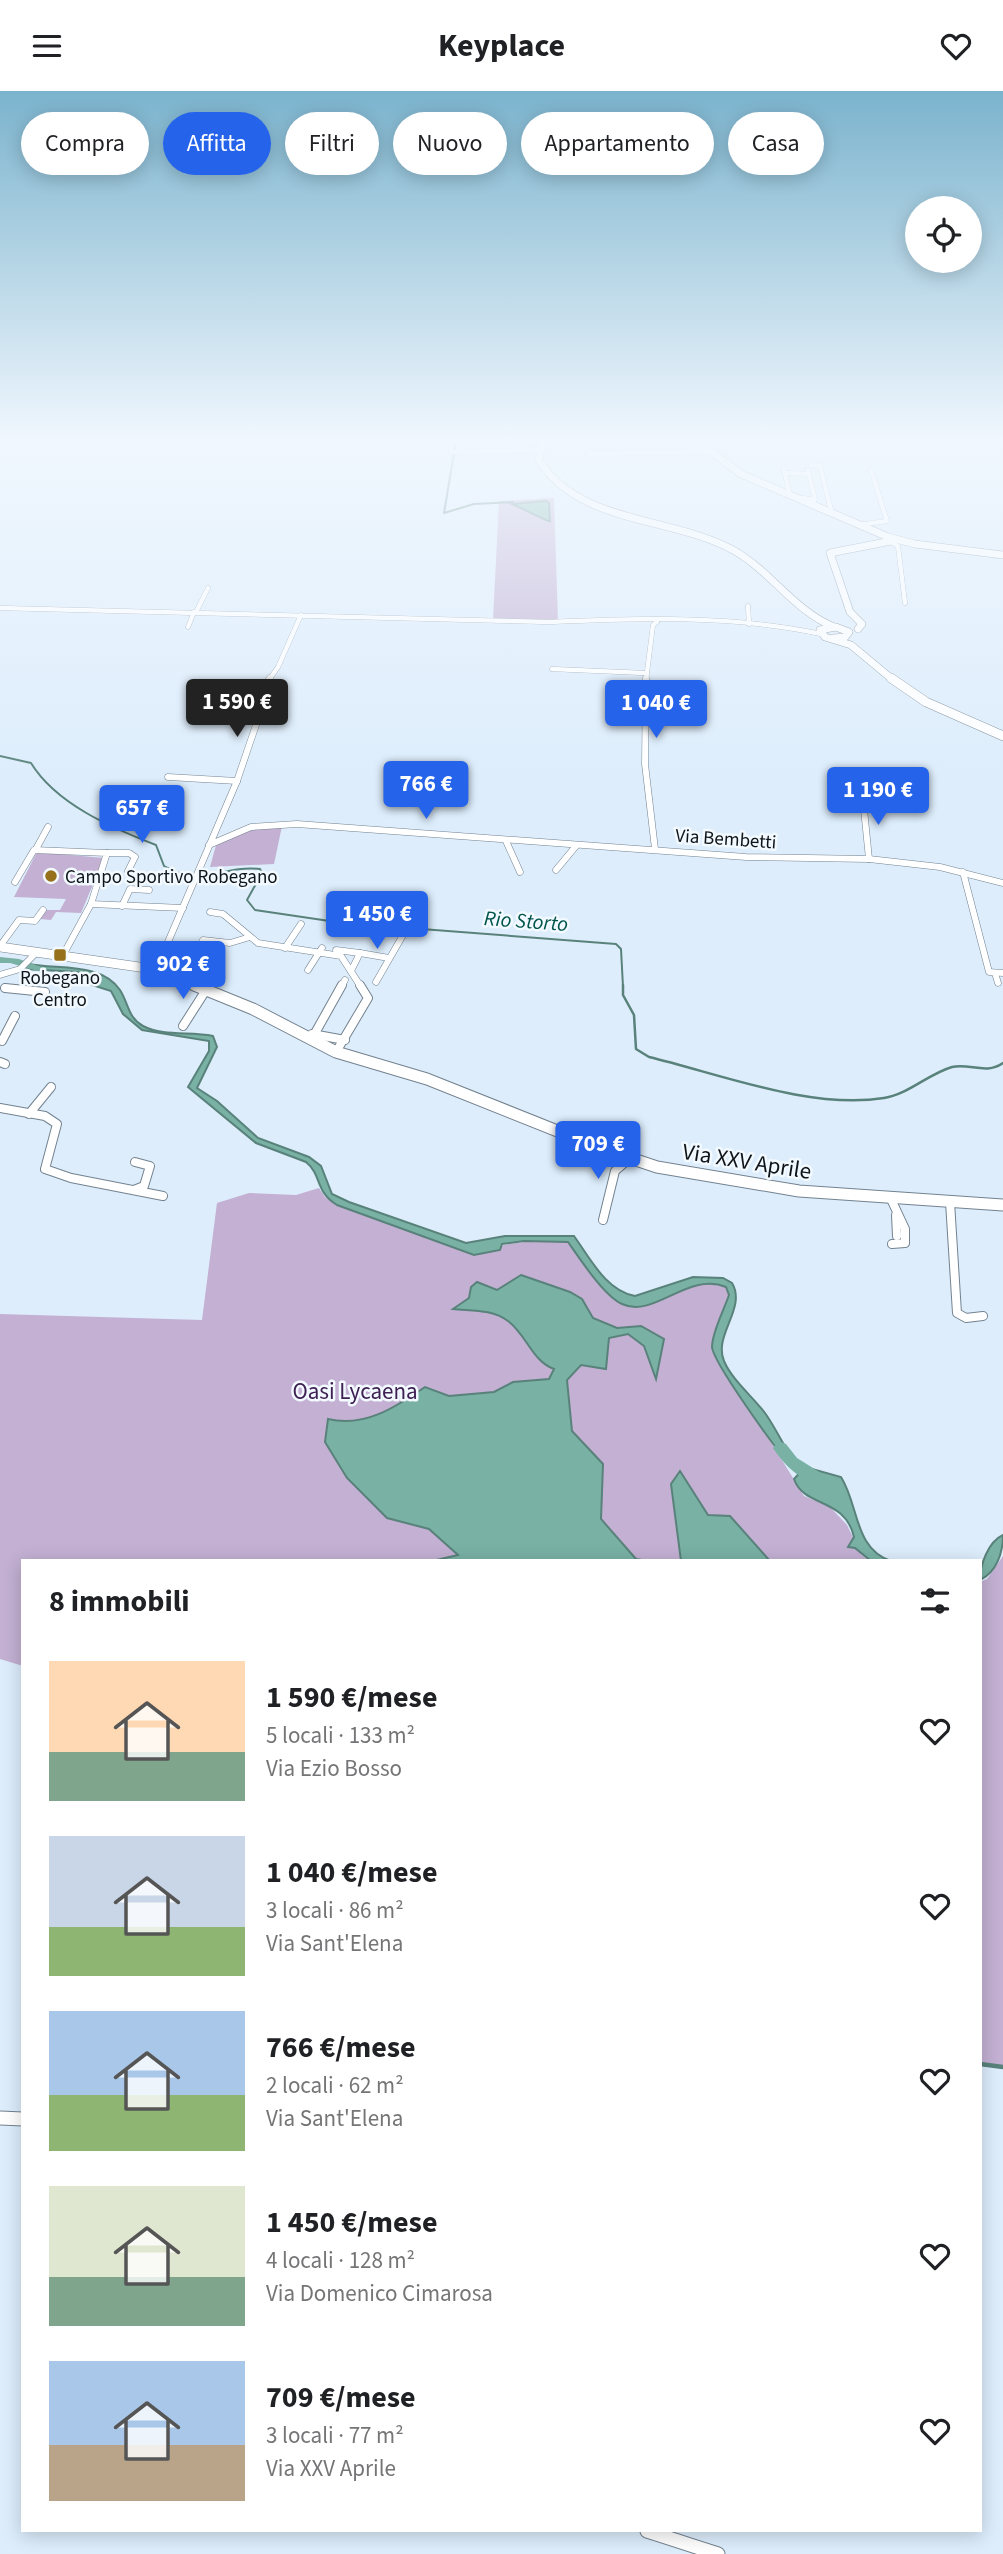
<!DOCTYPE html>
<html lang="it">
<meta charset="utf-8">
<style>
:root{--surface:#fff;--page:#f6f6f6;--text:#202124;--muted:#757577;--accent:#2563eb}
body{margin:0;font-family:"Source Sans 3",sans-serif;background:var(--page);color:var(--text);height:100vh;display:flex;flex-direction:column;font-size:26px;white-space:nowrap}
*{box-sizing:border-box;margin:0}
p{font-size:23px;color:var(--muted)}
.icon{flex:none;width:38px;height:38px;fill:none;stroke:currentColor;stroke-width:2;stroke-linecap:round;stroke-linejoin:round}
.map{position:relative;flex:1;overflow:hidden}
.panel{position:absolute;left:21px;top:1468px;width:961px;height:973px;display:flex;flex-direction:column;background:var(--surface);border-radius:0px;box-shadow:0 4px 18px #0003}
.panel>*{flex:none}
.top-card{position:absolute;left:21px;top:21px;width:962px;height:63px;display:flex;gap:14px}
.fabs{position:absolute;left:905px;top:105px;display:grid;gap:14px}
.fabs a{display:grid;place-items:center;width:77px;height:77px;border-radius:50%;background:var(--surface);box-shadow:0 4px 18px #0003;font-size:35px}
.price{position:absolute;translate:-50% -60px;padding:0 16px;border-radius:7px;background:var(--accent);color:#fff;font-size:23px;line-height:46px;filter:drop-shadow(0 2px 4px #0008)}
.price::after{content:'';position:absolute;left:50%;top:42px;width:21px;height:16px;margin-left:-10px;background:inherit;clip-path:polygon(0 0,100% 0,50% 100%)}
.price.active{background:#222;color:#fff}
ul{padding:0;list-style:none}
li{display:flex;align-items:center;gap:21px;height:175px;padding:0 28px}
li span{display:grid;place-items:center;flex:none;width:196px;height:140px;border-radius:0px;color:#555}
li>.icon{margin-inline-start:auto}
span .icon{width:84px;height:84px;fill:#fffc;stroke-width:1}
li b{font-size:30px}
h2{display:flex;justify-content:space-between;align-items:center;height:84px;padding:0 28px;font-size:30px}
.chip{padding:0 24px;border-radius:32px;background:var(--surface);box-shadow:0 4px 18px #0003;font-size:24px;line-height:63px}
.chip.active{background:var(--accent);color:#fff}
header{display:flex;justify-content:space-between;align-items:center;height:91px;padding:0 28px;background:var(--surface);font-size:32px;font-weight:700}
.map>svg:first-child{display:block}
.green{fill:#c3b0d3}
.water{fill:#79b1a5;stroke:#59827b;stroke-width:2}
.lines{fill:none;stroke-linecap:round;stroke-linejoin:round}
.stream-far2{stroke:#59827b;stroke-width:2}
.stream-far1{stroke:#59827b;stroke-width:2.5}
.stream{stroke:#59827b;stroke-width:4.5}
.river{fill:#79b1a5;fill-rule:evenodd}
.street-far3-casing{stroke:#73828f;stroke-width:5}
.street-far2-casing{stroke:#73828f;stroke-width:7}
.street-far1-casing{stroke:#73828f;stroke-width:10}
.street-casing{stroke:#73828f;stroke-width:15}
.secondary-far2-casing{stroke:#73828f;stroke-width:8}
.secondary-far1-casing{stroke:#73828f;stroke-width:10}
.secondary-casing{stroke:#73828f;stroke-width:13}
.street-far3{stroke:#fff;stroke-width:4.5}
.street-far2{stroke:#fff;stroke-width:6}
.street-far1{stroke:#fff;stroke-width:8}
.street{stroke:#fff;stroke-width:13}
.secondary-far2{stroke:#fff;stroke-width:7}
.secondary-far1{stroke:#fff;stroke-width:9}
.secondary{stroke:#fff;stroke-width:11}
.poi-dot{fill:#96701a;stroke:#f2f9ff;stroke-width:2.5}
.labels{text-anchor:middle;stroke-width:5;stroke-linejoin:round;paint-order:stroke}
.far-street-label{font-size:19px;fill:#0e1418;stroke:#f2f9ff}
.far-poi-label{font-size:19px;fill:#0e1418;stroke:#f2f9ff;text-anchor:start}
.far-water-label{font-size:21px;font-style:italic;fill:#005449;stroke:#f2f9ff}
.street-label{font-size:23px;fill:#0e1418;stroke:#f2f9ff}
.park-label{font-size:23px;fill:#3e2052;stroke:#f2f9ff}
</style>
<header><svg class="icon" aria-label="menu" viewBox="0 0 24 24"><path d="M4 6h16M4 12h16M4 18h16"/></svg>Keyplace<svg class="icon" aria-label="heart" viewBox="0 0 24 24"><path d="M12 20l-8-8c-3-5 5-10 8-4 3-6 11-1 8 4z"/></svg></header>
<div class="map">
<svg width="1003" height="2463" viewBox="0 0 1003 2463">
<rect width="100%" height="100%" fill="#ddedfc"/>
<!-- green -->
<g class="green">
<polygon points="554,407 558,531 493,529 499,410"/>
<polygon points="282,735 274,773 210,776 216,754 245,740"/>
<polygon points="37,761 104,767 81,822 56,821 51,829 40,828 46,819 60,819 66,808 14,806"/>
<path d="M319,1097L325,1106L337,1114L474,1164C509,1149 531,1150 568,1151L588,1180L620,1213L653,1212L703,1191L726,1196L729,1204L712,1256L721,1277L747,1312L804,1405L830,1416L847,1434L861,1463L869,1470H23V1575L0,1568V1223L202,1229L217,1112L249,1102L296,1104Z"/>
<polygon points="1003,1465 1003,1977 980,1974 980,1491 987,1488"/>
</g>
<!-- water -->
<g class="water">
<polygon points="546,410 549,412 550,430 548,430 512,413"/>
<path d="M29,873C58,879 101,871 120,899C128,911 128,927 143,935C164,946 190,940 213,945L217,956L197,997L217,1010L258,1047L309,1066L321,1075L332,1103L349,1111L466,1152L505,1145H574C590,1167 606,1200 635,1205L693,1186L723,1187L732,1192C747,1217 713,1244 724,1270C732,1289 752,1305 765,1322C775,1336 783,1353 792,1368L789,1372C776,1359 713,1271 712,1256C712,1241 724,1219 729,1204L726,1196C688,1180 654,1228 622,1213C604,1205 580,1168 568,1151L524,1150L502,1153L500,1159L474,1164L337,1114C315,1101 322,1084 306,1071L256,1052L188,996L209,960V950L142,939L123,923L111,900L86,892L85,884L78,881L25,878Z"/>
<path d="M521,1184L570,1201L582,1208L593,1227L617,1237L641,1235L664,1248L656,1288L644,1255L628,1243L609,1247L606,1278L581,1274L567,1289L572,1340L603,1373L601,1428L636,1468L648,1470H432L458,1464L429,1438L387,1427L347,1387L325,1351L328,1328C364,1337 396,1316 425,1296L449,1305L494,1301L513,1291L549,1288L554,1278C532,1270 526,1243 508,1230C492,1218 472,1220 453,1218L469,1207L471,1196L477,1191L497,1199Z"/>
<path d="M805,1376L841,1386C859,1414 854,1458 891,1470H871L855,1457L848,1456L854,1446C845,1406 804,1417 794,1388Z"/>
<polygon points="680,1380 708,1424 730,1425 770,1470 681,1470 671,1393"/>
<path d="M1003,1444C1003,1461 997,1481 980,1489C980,1474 988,1451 1003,1444Z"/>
</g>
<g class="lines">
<!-- stream-far2 -->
<g class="stream-far2">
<polyline points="456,350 444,422 474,413 513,411"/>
<path d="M0,665L31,672C56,713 112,737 156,754L164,775C205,798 219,774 260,778L262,782L247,809L255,819L343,832L616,853L621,858L623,896"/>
</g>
<!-- stream-far1 -->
<path class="stream-far1" d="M623,894V904L634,924L636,958L649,966C720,983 811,1019 884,1007C909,1003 928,983 952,976C970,972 986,984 1003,972"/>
<!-- stream -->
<polyline class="stream" points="980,1973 1003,1976"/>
<!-- river -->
<g class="river">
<polygon points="0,866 19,868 44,877 38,880 10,872 0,872"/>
<path d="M781,1351L786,1353L797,1367L821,1382L824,1386L821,1390C803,1395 782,1371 773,1357L776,1353Z"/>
</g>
<!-- street-far3 casing -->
<g class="street-far3-casing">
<g id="street-far3">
<polyline points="138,350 140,355"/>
<polyline points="451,350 451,361 538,359"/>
<polyline points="684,350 700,360"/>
<polyline points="589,363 709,361"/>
<polyline points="811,374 820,375 831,419 828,421"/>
<polyline points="784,378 789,401"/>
<polyline points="785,382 809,383"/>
<polyline points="803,407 815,409 808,379"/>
<polyline points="859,434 887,430 871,379"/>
<polyline points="891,451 898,455 905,512"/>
<polyline points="748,515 749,533"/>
<path d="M0,517L550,531C640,527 733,524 821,543"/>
<polyline points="196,521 208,497"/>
<polyline points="188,536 194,521"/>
<polyline points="552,578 644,582"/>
<polyline points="269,589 278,576 301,524"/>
<polyline points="646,589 653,534 657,531"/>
</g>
</g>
<!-- street-far2 casing -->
<g class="street-far2-casing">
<g id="street-far2">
<polyline points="646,587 645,673 655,758"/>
<polyline points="168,686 237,690"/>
<polyline points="863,708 869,768"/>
<polyline points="506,750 520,781"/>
<polyline points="209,754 251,736 297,733 746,766 869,768 940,776 1003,792"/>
<polyline points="36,758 48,736"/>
<polyline points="107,762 129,762 135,766 128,780"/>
<polyline points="556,779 576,755"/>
<polyline points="963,781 989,881 1003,882"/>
<polyline points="15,791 34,759 107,762 91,813 63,864"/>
<polyline points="91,813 183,817"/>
<polyline points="122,815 130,798 149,799"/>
<polyline points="210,821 223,823 258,852 341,865 361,896"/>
<polyline points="0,855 19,829 35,830 43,819"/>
<polyline points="285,857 301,833"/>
<polyline points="336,859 360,862 351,880"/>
<polyline points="360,862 389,867"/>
<polyline points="153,878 159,872 237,690 258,628 262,598 270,587"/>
<polyline points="308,879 322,857"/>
<polyline points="995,882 998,892"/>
<polyline points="0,884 20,878 37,861"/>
<polyline points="179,888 192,878 190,874 203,849 230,852 250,846"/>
<polyline points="376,891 403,844"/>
<polyline points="341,896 345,889"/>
</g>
</g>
<!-- street-far1 casing -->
<g class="street-far1-casing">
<g id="street-far1">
<polyline points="5,897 45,901"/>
<polyline points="183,935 206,899"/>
<polyline points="312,943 345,949"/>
<polyline points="314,944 342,894"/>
<polyline points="2,950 15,925"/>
<polyline points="336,961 368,907 360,894"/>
<polyline points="0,971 5,973"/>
<polyline points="0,1017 45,1025 57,1033 45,1078 71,1087 163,1105"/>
<polyline points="29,1023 51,996"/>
<polyline points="134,1099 144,1095 150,1075 135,1071"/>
<polyline points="891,1108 905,1138 905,1152 892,1153"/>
<polyline points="950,1111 957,1222 966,1227 983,1225"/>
<polyline points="896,1124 897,1145"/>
<polyline points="603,1129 615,1080 629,1068"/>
</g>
</g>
<!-- street casing -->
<g class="street-casing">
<g id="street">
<polyline points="0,2027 23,2028"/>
<polyline points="647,2440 718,2463"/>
</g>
</g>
<!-- secondary-far2 casing -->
<g class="secondary-far2-casing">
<g id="secondary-far2">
<path d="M542,350L539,369C578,433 673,426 733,459C771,480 793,519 834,536"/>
<polyline points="697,350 741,383 888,446 915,453 1003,464"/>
<polyline points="858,538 862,533 850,521 830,462 896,449"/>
<polyline points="833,547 845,546 849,541 836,536 820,539 825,546 851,554 893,589"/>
</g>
</g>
<!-- secondary-far1 casing -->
<g class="secondary-far1-casing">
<g id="secondary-far1">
<polyline points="891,587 926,611 1003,645"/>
<polyline points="0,856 153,878 198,896"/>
</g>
</g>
<!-- secondary casing -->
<g class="secondary-casing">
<polyline id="secondary" points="194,894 253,918 336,961 427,988 600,1057 657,1076 799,1100 1003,1114"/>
</g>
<!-- street-far3 -->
<use href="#street-far3" class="street-far3"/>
<!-- street-far2 -->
<use href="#street-far2" class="street-far2"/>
<!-- street-far1 -->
<use href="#street-far1" class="street-far1"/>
<!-- street -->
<use href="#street" class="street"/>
<!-- secondary-far2 -->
<use href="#secondary-far2" class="secondary-far2"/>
<!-- secondary-far1 -->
<use href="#secondary-far1" class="secondary-far1"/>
<!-- secondary -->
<use href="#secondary" class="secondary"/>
</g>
<!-- sky -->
<linearGradient id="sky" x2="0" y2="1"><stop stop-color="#7bb3cd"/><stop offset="0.5" stop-color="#f0f7fe"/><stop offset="1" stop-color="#f0f7fe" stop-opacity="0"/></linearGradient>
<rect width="1003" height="695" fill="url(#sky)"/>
<!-- markers -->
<g class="poi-dot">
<circle cx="51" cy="785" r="7"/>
<rect x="53" y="857" width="14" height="14" rx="3.5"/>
</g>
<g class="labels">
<!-- far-street labels -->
<g class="far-street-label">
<text transform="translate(726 747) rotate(4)" y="7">Via Bembetti</text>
</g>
<!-- far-poi labels -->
<g class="far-poi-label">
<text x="65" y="792">Campo Sportivo Robegano</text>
<text x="60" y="893" text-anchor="middle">Robegano<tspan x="60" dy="22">Centro</tspan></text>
</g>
<!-- far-water labels -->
<g class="far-water-label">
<text transform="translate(526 830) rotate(4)" y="7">Rio Storto</text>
</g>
<!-- street labels -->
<g class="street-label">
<text transform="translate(747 1070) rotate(9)" y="8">Via XXV Aprile</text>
</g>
<!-- park labels -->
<g class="park-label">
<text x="355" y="1308">Oasi Lycaena</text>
</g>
</g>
</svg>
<div class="fabs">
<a><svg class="icon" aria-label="locate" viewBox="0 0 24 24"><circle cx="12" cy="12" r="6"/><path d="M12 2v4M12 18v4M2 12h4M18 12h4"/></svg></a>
</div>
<b class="price active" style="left:237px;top:648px">1 590 €</b>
<b class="price" style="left:656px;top:649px">1 040 €</b>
<b class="price" style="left:426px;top:730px">766 €</b>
<b class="price" style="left:878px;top:736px">1 190 €</b>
<b class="price" style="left:142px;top:754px">657 €</b>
<b class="price" style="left:377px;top:860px">1 450 €</b>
<b class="price" style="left:183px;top:910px">902 €</b>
<b class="price" style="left:598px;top:1090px">709 €</b>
<div class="top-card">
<a class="chip">Compra</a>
<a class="chip active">Affitta</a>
<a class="chip">Filtri</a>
<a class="chip">Nuovo</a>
<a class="chip">Appartamento</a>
<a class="chip">Casa</a>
</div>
<section class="panel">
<h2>8 immobili<svg class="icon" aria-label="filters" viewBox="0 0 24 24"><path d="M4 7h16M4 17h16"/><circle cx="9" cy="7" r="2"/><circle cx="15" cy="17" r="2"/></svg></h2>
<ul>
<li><span style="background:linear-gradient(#ffd9b3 65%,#7fa58c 0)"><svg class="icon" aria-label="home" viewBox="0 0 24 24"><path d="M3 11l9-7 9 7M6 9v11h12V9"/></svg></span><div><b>1 590 €/mese</b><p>5 locali · 133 m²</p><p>Via Ezio Bosso</p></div><svg class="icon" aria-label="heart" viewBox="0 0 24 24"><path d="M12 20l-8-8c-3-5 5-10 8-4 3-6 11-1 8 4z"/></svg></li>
<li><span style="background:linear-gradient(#c9d6e8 65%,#8fb573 0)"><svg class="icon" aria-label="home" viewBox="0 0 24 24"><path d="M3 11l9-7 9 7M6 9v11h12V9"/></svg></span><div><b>1 040 €/mese</b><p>3 locali · 86 m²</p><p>Via Sant'Elena</p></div><svg class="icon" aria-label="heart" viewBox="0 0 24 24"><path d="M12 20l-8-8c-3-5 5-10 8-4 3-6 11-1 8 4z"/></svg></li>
<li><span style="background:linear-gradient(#a9c7e8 60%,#8fb573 0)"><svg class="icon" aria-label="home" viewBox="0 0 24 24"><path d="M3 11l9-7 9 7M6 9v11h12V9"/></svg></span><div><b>766 €/mese</b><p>2 locali · 62 m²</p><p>Via Sant'Elena</p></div><svg class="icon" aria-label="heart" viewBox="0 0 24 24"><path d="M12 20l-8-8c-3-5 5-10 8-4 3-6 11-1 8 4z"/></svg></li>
<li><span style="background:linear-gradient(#dfe7d0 65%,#7fa58c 0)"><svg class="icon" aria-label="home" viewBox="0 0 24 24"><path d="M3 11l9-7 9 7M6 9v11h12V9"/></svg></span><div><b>1 450 €/mese</b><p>4 locali · 128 m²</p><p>Via Domenico Cimarosa</p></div><svg class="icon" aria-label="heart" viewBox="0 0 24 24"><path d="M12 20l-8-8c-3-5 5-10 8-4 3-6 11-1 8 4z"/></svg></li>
<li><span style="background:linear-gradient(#a9c7e8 60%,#b9a48a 0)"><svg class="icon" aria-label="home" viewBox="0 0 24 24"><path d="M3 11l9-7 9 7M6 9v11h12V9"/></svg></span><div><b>709 €/mese</b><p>3 locali · 77 m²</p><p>Via XXV Aprile</p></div><svg class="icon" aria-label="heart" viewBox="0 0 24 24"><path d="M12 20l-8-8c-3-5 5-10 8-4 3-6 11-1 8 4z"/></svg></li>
</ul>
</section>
</div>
